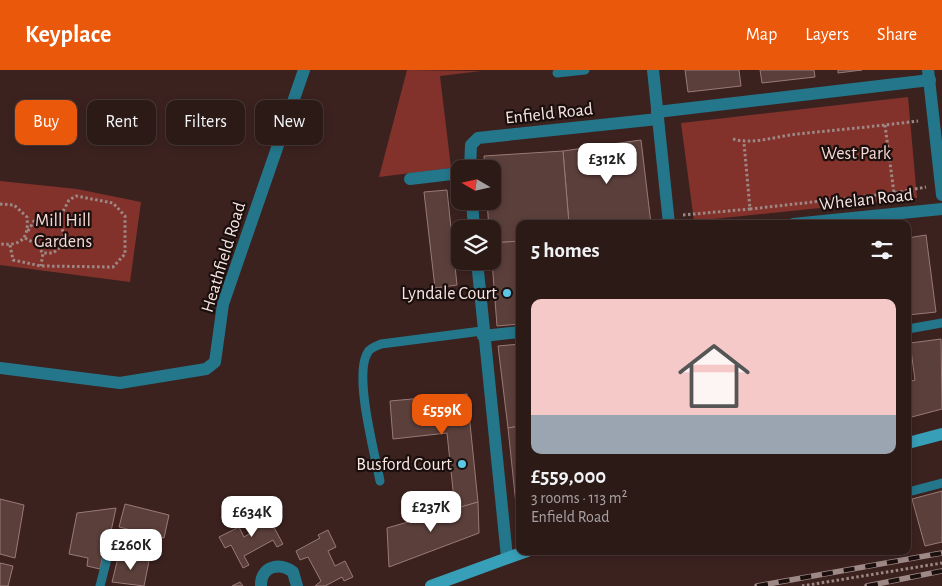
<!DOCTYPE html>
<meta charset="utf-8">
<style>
:root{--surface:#2c1a17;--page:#342320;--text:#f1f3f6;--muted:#a6a1a1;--line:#483836;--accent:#ea580c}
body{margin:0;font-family:"Alegreya Sans",sans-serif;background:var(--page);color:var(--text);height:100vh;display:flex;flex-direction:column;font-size:19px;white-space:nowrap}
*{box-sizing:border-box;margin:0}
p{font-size:16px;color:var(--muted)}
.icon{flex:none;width:28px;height:28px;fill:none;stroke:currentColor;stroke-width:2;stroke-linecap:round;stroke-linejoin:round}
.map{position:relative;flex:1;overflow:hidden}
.drawer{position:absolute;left:516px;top:150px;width:395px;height:335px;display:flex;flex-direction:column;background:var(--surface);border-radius:10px;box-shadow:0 2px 8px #0003,0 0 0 1px var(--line)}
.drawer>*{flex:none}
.banner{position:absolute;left:15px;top:30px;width:426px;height:45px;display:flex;gap:10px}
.needle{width:32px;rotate:279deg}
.fabs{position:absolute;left:451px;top:90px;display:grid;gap:10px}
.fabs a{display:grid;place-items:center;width:50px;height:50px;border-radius:10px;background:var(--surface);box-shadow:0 2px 8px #0003,0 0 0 1px var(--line);font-size:25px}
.price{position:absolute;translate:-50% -42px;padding:0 11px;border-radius:10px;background:#fff;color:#222;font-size:16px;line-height:32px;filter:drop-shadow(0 1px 2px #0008)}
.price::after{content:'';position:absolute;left:50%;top:30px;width:15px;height:11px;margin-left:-8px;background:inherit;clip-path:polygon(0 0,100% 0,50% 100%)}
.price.selected{background:var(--accent);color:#fff}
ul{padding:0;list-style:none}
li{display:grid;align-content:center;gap:10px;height:265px;padding:0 15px}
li+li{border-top:1px solid var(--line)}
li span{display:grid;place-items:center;height:155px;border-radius:10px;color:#555}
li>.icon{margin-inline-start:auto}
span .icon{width:90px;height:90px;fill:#fffc;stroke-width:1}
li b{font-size:21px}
h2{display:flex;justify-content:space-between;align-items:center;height:60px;padding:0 15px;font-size:21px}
.tag{padding:0 18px;border-radius:10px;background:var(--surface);box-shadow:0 2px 8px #0003,0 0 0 1px var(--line);font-size:18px;line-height:45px}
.tag.selected{background:var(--accent);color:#fff}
header{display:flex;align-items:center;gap:30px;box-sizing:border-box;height:70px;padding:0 25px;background:var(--accent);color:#fff}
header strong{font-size:24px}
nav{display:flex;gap:28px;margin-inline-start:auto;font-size:18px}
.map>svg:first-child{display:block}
.green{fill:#82322b}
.building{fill:#5b3f3b;stroke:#9a7a76}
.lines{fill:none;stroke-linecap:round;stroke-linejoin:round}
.path{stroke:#9d8885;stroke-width:3;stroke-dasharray:2.5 2.5;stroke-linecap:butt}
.lane{stroke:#24778b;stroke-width:9}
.street{stroke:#24778b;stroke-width:12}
.secondary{stroke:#389fb9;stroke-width:12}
.rail-casing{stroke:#9e8986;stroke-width:5.5}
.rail{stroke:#1a0f0d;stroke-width:4;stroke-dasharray:11;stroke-linecap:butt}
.poi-dot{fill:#5ac8e6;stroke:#1a0f0d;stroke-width:2}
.labels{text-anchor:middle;stroke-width:4.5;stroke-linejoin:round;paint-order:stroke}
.street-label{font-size:18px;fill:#f8e6e3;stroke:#1a0f0d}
.park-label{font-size:18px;fill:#f5d9d6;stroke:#1a0f0d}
.poi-label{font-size:18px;fill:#f8e6e3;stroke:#1a0f0d;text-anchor:end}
</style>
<header>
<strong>Keyplace</strong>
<nav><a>Map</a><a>Layers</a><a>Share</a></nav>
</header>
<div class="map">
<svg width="942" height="516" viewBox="0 0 942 516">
<rect width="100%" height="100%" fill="#3b221f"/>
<!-- green -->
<g class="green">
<polygon points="407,0 481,1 440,6 451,98 379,107"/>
<polygon points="908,27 917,128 694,151 681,53"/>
<polygon points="0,111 77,119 141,132 130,212 0,195"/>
</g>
<!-- building -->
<g class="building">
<polygon points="685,0 739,0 741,16 688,22"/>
<polygon points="760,0 814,0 815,7 762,13"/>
<polygon points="838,0 862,0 838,3"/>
<polygon points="641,70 651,154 569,154 563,81"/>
<polygon points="563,81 569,154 520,154 520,171 492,173 492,159 489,159 487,131 492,131 492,99 485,99 484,86"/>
<polygon points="447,120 457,215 435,218 424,122"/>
<polygon points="926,165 936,242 908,245 908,168"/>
<polygon points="520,171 520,254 497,256 492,191 492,173"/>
<polygon points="941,269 942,339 908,348 908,312 915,310 910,273"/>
<polygon points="520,274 520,356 508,358 498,276"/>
<polygon points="467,324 478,432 455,439 447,363 393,369 390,331"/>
<polygon points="520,356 520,447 517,444 508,358"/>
<polygon points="942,421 942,472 925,476 912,429"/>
<polygon points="0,429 24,435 15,488 0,484"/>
<polygon points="478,432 479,463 389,497 387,458"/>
<polygon points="125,434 169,445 164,468 119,457"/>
<polygon points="116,438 107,480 104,479 100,499 87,496 88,488 69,484 77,443"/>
<polygon points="270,442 274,448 270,450 283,474 277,477 273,470 244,486 249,495 243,498 231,475 225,478 219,467 239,457 244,467 256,460 252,452"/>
<polygon points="328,460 336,477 328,481 335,496 345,491 353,507 344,511 342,507 325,516 315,516 321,511 308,487 300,490 296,481 320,468 318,465"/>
<polygon points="119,484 149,491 144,516 112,512"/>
<polygon points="0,493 13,496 8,516 0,516"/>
<polygon points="240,512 243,516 232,516"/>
</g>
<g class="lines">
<!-- path -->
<g class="path">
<polyline points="885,55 894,123 926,117"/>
<path d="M733,69C753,75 777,66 798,64C838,60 878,56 918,51"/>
<path d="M0,134L14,135L27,147C29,168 22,176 0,174"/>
<polyline points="750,139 894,123"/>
<polyline points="683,145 750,139 744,73"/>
<polyline points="28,161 34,151 49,149 61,154 64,167 62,176 53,183 43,183 41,196"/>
<polyline points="25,168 34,173 43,183"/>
<polyline points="10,175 13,190 41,196 113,197 125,184 125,146 113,133 76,126 69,130 57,153"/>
<polyline points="802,516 942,493"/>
</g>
<!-- lane -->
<g class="lane">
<polyline points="557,3 585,0"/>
<polyline points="908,259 942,253"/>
<path d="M380,411C375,384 353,304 368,282C370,278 377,276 381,274L482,261"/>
<polyline points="908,422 942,413"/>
<polyline points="100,516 108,485"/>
</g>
<!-- street -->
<g class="street">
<polyline points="653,0 669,154"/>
<polyline points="928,0 942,125"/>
<polyline points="657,42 930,10"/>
<polyline points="470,99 471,75 478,68 658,49"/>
<polyline points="410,109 460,103"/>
<polyline points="472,131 474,159"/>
<polyline points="793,154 942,139"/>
<polyline points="477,191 507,487"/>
<polyline points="483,266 520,262"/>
<polyline points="0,298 120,313 206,299 215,292 223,234 304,0"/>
<path d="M261,516C260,497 279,491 293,502L297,516"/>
</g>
<!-- secondary -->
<g class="secondary">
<polyline points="908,373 942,364"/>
<polyline points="431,516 527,481"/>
</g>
<!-- rail casing -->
<g class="rail-casing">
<g id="rail">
<polyline points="757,516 942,483"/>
<polyline points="867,516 942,501"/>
</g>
</g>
<!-- rail -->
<use href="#rail" class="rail"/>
</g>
<!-- markers -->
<g class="poi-dot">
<circle cx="507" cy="223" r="5"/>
<circle cx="462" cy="394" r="5"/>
</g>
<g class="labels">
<!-- street labels -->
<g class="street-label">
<text transform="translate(549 43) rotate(-6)" y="6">Enfield Road</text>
<text transform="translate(866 129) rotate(-6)" y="6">Whelan Road</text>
<text transform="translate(223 187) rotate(-73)" y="6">Heathfield Road</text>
</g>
<!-- park labels -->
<g class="park-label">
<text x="856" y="89">West Park</text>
<text x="63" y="156">Mill Hill<tspan x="63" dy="21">Gardens</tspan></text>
</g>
<!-- poi labels -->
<g class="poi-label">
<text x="497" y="229">Lyndale Court</text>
<text x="452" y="400">Busford Court</text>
</g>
</g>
</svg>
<div class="fabs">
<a><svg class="needle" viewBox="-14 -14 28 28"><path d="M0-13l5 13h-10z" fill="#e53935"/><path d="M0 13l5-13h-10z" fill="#a6a1a1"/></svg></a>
<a><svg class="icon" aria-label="layers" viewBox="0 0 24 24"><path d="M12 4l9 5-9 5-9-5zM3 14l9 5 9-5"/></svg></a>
</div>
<b class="price" style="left:607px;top:115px">£312K</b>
<b class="price selected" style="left:442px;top:366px">£559K</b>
<b class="price" style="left:431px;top:463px">£237K</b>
<b class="price" style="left:252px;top:468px">£634K</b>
<b class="price" style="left:131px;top:501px">£260K</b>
<div class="banner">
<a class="tag selected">Buy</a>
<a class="tag">Rent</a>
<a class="tag">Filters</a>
<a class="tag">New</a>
</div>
<section class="drawer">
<h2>5 homes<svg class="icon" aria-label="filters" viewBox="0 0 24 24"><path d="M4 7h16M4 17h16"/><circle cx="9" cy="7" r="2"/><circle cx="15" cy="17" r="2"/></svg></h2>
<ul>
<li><span style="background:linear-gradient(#f6c9c9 75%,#9aa5b1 0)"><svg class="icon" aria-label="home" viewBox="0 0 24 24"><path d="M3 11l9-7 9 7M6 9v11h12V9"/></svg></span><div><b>£559,000</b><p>3 rooms · 113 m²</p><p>Enfield Road</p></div></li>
</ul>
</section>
</div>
